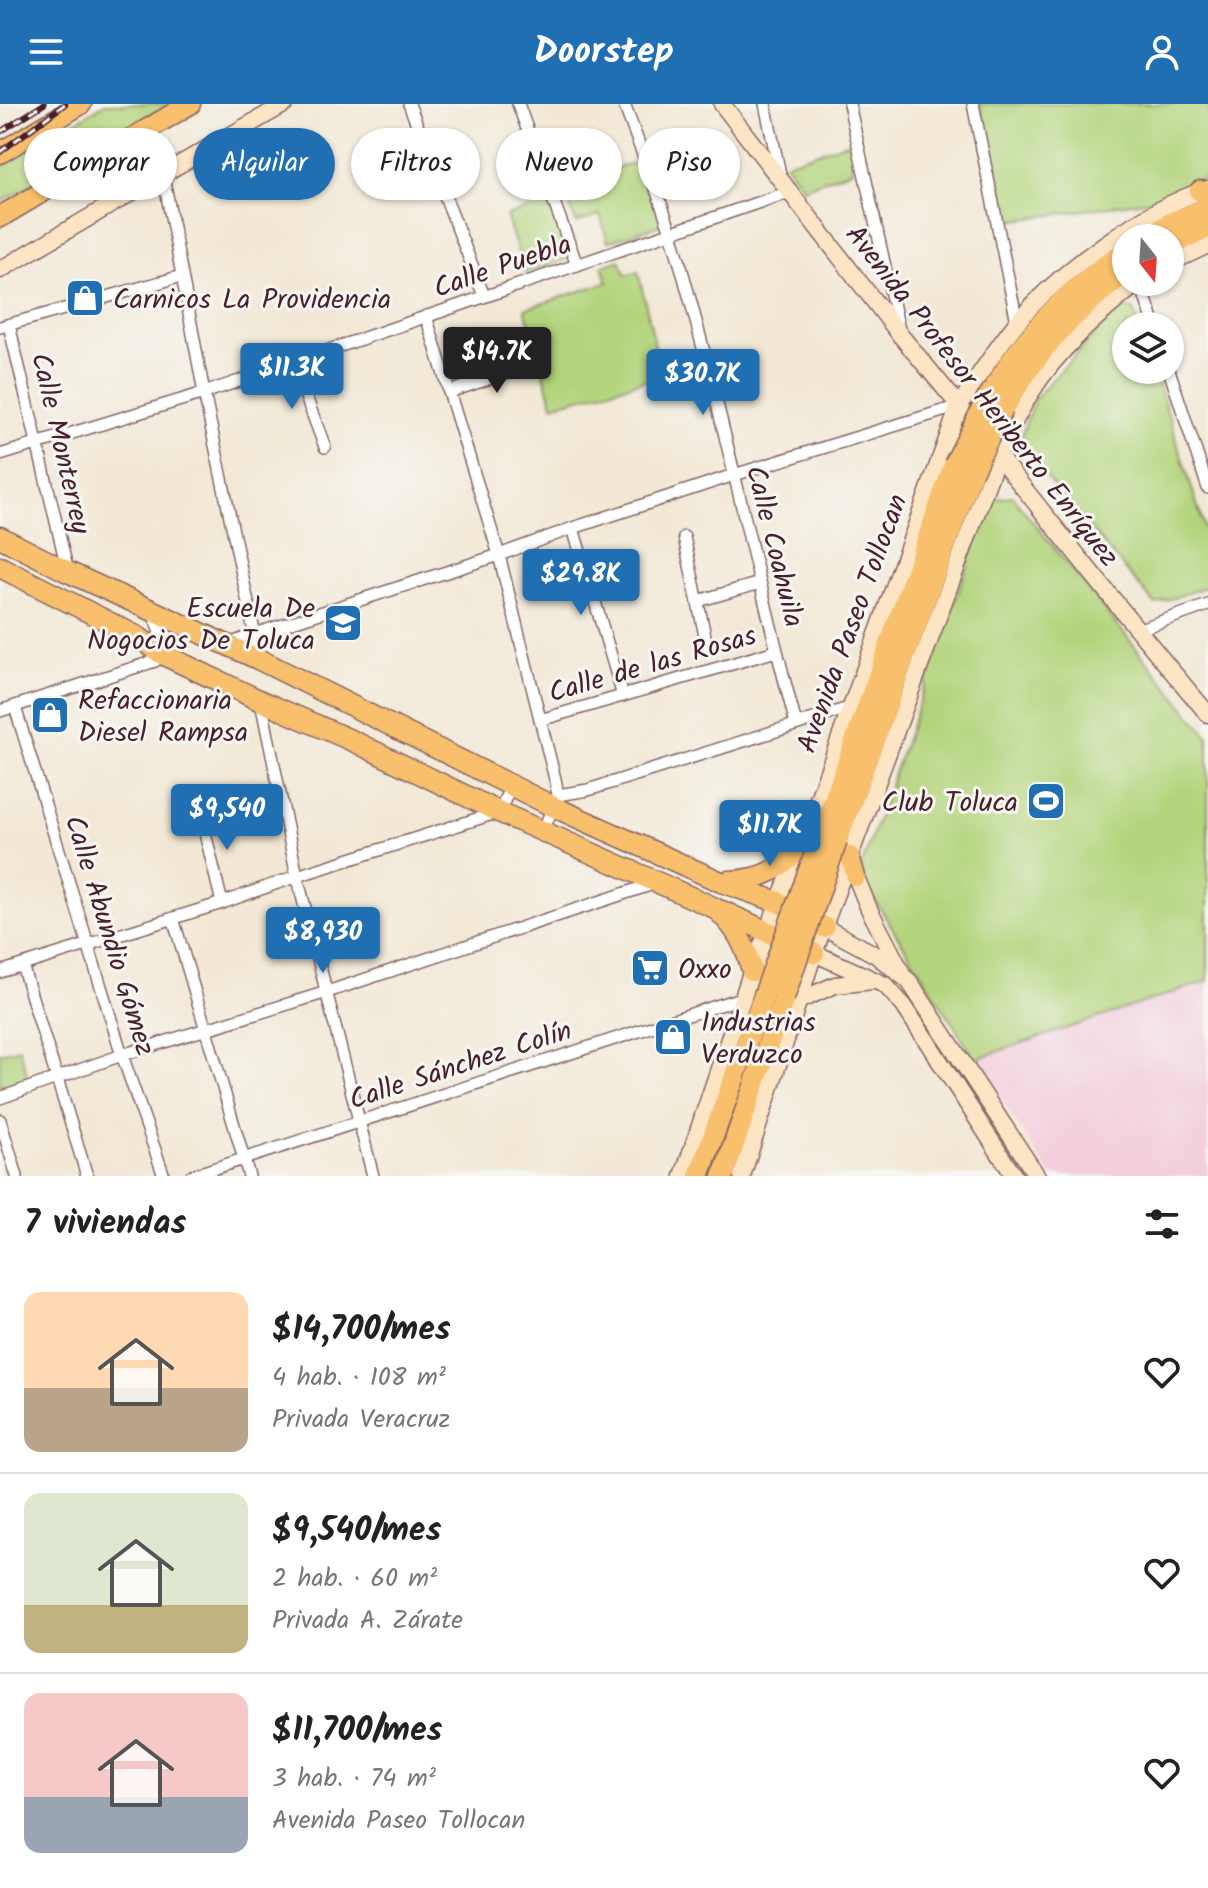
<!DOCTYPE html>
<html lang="es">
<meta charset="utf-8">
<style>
:root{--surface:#fff;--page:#f6f6f6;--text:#222;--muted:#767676;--line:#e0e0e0;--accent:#1f6fb2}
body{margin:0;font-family:Kalam,sans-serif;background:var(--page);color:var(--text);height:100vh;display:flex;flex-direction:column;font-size:30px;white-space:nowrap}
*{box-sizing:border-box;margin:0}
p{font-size:26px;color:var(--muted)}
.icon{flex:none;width:44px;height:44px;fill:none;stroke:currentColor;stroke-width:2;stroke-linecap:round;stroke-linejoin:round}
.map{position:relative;height:1072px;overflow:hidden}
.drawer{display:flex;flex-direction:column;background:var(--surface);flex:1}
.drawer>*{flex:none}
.guide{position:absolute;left:24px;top:24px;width:800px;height:72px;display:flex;gap:16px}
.needle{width:52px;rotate:163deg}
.fabs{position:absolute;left:1112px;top:120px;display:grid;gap:16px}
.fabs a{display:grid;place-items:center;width:72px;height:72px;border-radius:50%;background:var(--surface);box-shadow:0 2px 6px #0004;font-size:40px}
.price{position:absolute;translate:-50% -68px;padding:0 18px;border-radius:8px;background:var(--accent);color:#fff;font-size:26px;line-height:52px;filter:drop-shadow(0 2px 4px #0008)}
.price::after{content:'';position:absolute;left:50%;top:48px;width:24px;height:18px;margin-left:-12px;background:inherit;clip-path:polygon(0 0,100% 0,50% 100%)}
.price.selected{background:#222;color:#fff}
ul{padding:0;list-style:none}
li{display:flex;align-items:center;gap:24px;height:200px;padding:0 24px}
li+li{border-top:2px solid var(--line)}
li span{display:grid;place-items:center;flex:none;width:224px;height:160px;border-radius:16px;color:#555}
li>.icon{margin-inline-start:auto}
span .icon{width:96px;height:96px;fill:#fffc;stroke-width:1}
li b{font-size:34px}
h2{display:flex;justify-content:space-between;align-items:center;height:96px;padding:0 24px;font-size:34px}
.tag{padding:0 28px;border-radius:36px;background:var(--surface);box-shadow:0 2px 6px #0004;font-size:28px;line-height:72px}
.tag.selected{background:var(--accent);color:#fff}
header{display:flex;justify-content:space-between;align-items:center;height:104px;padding:0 24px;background:var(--accent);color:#fff;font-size:36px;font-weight:600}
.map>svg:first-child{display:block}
.built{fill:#f3cfde}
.green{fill:#b3d47c;stroke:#7e7a54;stroke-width:2}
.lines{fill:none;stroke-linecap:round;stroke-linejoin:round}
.street-casing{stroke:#856566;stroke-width:14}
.secondary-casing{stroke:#856566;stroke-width:19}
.primary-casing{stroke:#856566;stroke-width:21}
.highway-casing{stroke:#856566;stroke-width:23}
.street{stroke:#fff;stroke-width:11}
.secondary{stroke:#fce5c4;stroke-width:16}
.primary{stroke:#f8bf6c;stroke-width:18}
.highway{stroke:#f8bf6c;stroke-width:20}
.rail-casing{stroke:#4a1f2b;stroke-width:6}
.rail{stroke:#f6f6f2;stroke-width:3;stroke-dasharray:9;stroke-linecap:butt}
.highway-bridge-casing{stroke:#856566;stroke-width:23;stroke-linecap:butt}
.highway-bridge{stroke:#f8bf6c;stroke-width:20}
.labels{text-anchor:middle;stroke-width:6;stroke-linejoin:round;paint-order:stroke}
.street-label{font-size:28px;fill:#4a1f2b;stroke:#f6f6f2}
.poi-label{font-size:28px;fill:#4a1f2b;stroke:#f6f6f2;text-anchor:start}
</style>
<header><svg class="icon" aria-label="menu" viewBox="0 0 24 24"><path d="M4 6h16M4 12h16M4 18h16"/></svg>Doorstep<svg class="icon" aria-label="person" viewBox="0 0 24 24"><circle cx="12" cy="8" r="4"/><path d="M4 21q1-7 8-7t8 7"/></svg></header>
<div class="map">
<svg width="1208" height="1072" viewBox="0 0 1208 1072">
<rect width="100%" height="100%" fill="#f6f6f2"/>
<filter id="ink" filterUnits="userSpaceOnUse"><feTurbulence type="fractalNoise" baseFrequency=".0125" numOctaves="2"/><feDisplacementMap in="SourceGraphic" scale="16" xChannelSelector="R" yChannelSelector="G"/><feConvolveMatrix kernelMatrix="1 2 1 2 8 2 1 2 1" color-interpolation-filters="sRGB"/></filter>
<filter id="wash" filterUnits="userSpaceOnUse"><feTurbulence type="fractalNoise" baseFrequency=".006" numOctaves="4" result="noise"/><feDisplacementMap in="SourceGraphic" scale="32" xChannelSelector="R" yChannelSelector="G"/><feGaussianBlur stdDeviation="1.8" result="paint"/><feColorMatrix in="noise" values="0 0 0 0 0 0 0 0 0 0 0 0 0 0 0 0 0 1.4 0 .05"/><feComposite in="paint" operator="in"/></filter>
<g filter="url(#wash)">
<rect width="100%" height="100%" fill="#f2e8d5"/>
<!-- built -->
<polygon class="built" points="1208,877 1208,1072 1052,1072 975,955"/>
<!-- green -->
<g class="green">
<polygon points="105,0 168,0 0,99 0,63"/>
<polygon points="980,0 1208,0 1208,72 1151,96 1003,118"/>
<polygon points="852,37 852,66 803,84 785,59"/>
<polygon points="594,51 601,68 640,57 663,120 608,138 600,111 576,119 556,59"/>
<polygon points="548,99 571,154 525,169 506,112"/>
<polygon points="620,156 626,171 638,167 662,272 553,301 525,205 608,178 602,162"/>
<polygon points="1121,203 1134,206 1139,222 1126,222 1126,266 1154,266 1208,435 1208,482 1155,500 1056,385 1019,338 1035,294"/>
<polygon points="1012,392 1208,632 1208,877 975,955 868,785 861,763 991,395"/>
<polygon points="19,944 29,977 0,987 0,949"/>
</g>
</g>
<g filter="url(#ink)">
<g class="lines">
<!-- street casing -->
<g class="street-casing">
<g id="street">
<polyline points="409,0 484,192"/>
<polyline points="518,0 577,161"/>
<path d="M624,0C640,44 658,87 672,132C720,293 752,458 796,620"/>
<polyline points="765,0 780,70"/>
<polyline points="849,0 899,226"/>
<polyline points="973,0 1017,218"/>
<polyline points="163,70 204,289 260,556"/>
<polyline points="1140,178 1155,222"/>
<polyline points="426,212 499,451 555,675 558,691 543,727"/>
<polyline points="9,221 68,468"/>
<polyline points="0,223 182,172"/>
<polyline points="293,259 325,343"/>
<polyline points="1169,266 1208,384"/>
<polyline points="449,288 533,260"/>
<polyline points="0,351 204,289 789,88"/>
<polyline points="573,424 623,592"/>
<polyline points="684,433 708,546"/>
<polyline points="698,497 760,479"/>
<polyline points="1137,526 1208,501"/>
<polyline points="227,541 255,530 499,451 573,424 734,371 959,302"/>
<polyline points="261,598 297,772 373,1072"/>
<polyline points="15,603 122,951 164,1072"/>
<polyline points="0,607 155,557 162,550 161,532 153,508"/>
<polyline points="540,616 776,547"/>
<polyline points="558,691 588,686 852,603"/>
<polyline points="199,704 222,799"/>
<polyline points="173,814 249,1072"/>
<polyline points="22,861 87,1072"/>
<polyline points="0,868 222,799 297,772 499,708 511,682"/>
<polyline points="0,994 122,951 327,888 656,779"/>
<polyline points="0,1016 17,1072"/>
<polyline points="191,1072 744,893"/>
</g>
</g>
<!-- secondary casing -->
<g class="secondary-casing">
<g id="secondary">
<polyline points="722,0 901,232 966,310"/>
<polyline points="1170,159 1208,141"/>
<polyline points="0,166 163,70 285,0"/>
<path d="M992,344C1063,434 1134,523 1208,610"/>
<polyline points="856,773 869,805 901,867"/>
<polyline points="824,823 876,851 909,877 1037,1072"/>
<polyline points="814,849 885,881 904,902 1014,1072"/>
<polyline points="798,897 835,881 873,877"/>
<path d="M683,1072L749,875L808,723L959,302C977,274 994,247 1015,221C1056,170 1145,104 1208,85"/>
<path d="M742,1072L814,849L998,351C1008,330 1018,309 1030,290C1058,245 1099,210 1139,178"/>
</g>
</g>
<!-- primary casing -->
<g class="primary-casing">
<polyline id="primary" points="850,752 856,773"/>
</g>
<!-- highway casing -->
<g class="highway-casing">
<g id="highway">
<polyline points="0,49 81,0"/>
<polyline points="1200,87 1208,89"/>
<polyline points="0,113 190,0"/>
<polyline points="1147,134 1172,118 1208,104"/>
<polyline points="1170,140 1208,124"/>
<path d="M987,295C996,281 1004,267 1014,253C1044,211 1083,175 1126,147"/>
<path d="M1003,305C1019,280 1035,254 1055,232C1076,208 1101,188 1126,168"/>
<polyline points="0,433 68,468 260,556 554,703 721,778 778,798 824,823"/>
<path d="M0,463L138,533L162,550L261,597L353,637L499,708L715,804C735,822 746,841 752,867"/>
<polyline points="822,730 954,361"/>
<polyline points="837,736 972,368"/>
<path d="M729,777C762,776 776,767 799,745"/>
<polyline points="722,807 814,849"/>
<polyline points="699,1072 764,891"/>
<polyline points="723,1072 784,894"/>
</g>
</g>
<!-- street -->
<use href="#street" class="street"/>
<!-- secondary -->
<use href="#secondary" class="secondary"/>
<!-- primary -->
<use href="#primary" class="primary"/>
<!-- highway -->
<use href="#highway" class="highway"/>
<!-- rail casing -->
<g class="rail-casing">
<g id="rail">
<polyline points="0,28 44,0"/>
<polyline points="0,48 65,0"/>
</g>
</g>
<!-- rail -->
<use href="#rail" class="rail"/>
<!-- highway-bridge casing -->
<g class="highway-bridge-casing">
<g id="highway-bridge">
<polyline points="954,361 987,295"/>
<polyline points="972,368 1003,305"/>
<polyline points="764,891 822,730"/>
<polyline points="784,894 837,736"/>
</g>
</g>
<!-- highway-bridge -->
<use href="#highway-bridge" class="highway-bridge"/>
</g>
</g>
<!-- icons -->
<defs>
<g id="shop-square" transform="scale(2)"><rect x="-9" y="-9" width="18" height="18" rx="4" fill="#1f6fb2" stroke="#f6f6f2"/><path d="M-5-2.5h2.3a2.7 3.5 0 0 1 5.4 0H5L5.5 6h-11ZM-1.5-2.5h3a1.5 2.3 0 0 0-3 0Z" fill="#fff"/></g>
<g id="university-square" transform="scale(2)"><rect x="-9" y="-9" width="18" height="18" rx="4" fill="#1f6fb2" stroke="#f6f6f2"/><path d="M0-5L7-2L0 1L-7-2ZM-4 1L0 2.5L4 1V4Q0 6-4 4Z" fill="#fff"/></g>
<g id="stadium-square" transform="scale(2)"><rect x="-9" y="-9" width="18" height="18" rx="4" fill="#1f6fb2" stroke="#f6f6f2"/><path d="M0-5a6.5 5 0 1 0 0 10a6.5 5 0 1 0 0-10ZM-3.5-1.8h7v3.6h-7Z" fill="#fff"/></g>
<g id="supermarket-square" transform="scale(2)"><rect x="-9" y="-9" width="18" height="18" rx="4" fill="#1f6fb2" stroke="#f6f6f2"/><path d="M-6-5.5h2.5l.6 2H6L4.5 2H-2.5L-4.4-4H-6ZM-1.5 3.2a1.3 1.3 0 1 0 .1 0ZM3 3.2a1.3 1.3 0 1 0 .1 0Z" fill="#fff"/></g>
</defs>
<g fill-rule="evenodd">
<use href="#shop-square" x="85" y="194"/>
<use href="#university-square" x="343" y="519"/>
<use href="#shop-square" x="50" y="611"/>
<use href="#stadium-square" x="1046" y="697"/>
<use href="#supermarket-square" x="650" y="864"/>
<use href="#shop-square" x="673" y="933"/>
</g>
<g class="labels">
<!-- street labels -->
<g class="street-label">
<text transform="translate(502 161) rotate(-19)" y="10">Calle Puebla</text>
<text transform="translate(983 291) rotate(52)" y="10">Avenida Profesor Heriberto Enríquez</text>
<text transform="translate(62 339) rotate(77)" y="10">Calle Monterrey</text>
<text transform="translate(776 442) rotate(76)" y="10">Calle Coahuila</text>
<text transform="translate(851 519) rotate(-70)" y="10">Avenida Paseo Tollocan</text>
<text transform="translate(652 559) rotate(-16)" y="10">Calle de las Rosas</text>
<text transform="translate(111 831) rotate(73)" y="10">Calle Abundio Gómez</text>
<text transform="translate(460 960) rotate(-18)" y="10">Calle Sánchez Colín</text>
</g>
<!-- poi labels -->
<g class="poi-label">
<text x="113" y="204">Carnicos La Providencia</text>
<text x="315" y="513" text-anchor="end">Escuela De<tspan x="315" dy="32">Nogocios De Toluca</tspan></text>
<text x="78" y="605">Refaccionaria<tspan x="78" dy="32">Diesel Rampsa</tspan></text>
<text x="1018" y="707" text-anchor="end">Club Toluca</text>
<text x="678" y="874">Oxxo</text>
<text x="701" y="927">Industrias<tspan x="701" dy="32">Verduzco</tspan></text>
</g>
</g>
</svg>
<div class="fabs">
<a><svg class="needle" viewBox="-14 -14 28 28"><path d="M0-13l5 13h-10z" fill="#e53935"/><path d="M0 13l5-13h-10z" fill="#767676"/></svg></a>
<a><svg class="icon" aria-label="layers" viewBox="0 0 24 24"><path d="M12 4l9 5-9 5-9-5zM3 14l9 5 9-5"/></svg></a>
</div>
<b class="price selected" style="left:497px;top:291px">$14.7K</b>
<b class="price" style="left:292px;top:307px">$11.3K</b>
<b class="price" style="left:703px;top:313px">$30.7K</b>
<b class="price" style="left:581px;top:513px">$29.8K</b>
<b class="price" style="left:227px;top:748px">$9,540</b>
<b class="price" style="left:770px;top:764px">$11.7K</b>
<b class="price" style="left:323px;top:871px">$8,930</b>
<div class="guide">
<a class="tag">Comprar</a>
<a class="tag selected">Alquilar</a>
<a class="tag">Filtros</a>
<a class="tag">Nuevo</a>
<a class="tag">Piso</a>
</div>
</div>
<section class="drawer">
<h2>7 viviendas<svg class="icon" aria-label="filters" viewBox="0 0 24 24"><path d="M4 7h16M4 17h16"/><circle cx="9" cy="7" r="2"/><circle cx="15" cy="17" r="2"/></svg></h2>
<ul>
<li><span style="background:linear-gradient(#ffd9b3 60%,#b9a48a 0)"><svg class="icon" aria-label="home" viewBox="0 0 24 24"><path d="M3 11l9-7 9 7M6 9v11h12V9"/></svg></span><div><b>$14,700/mes</b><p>4 hab. · 108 m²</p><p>Privada Veracruz</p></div><svg class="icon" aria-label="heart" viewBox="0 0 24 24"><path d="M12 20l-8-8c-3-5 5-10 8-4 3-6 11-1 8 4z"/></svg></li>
<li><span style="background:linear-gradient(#dfe7d0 70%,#c2b280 0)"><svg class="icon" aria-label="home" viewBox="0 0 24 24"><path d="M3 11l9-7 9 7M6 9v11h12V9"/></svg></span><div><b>$9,540/mes</b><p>2 hab. · 60 m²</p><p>Privada A. Zárate</p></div><svg class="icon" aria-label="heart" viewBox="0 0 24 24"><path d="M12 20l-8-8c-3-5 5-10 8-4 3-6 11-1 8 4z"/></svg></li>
<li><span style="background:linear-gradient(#f6c9c9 65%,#9aa5b1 0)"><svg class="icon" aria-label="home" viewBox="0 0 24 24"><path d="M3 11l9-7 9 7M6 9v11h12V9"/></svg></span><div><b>$11,700/mes</b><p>3 hab. · 74 m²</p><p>Avenida Paseo Tollocan</p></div><svg class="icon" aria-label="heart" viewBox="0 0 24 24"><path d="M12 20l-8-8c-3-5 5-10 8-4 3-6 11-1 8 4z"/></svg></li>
</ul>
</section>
